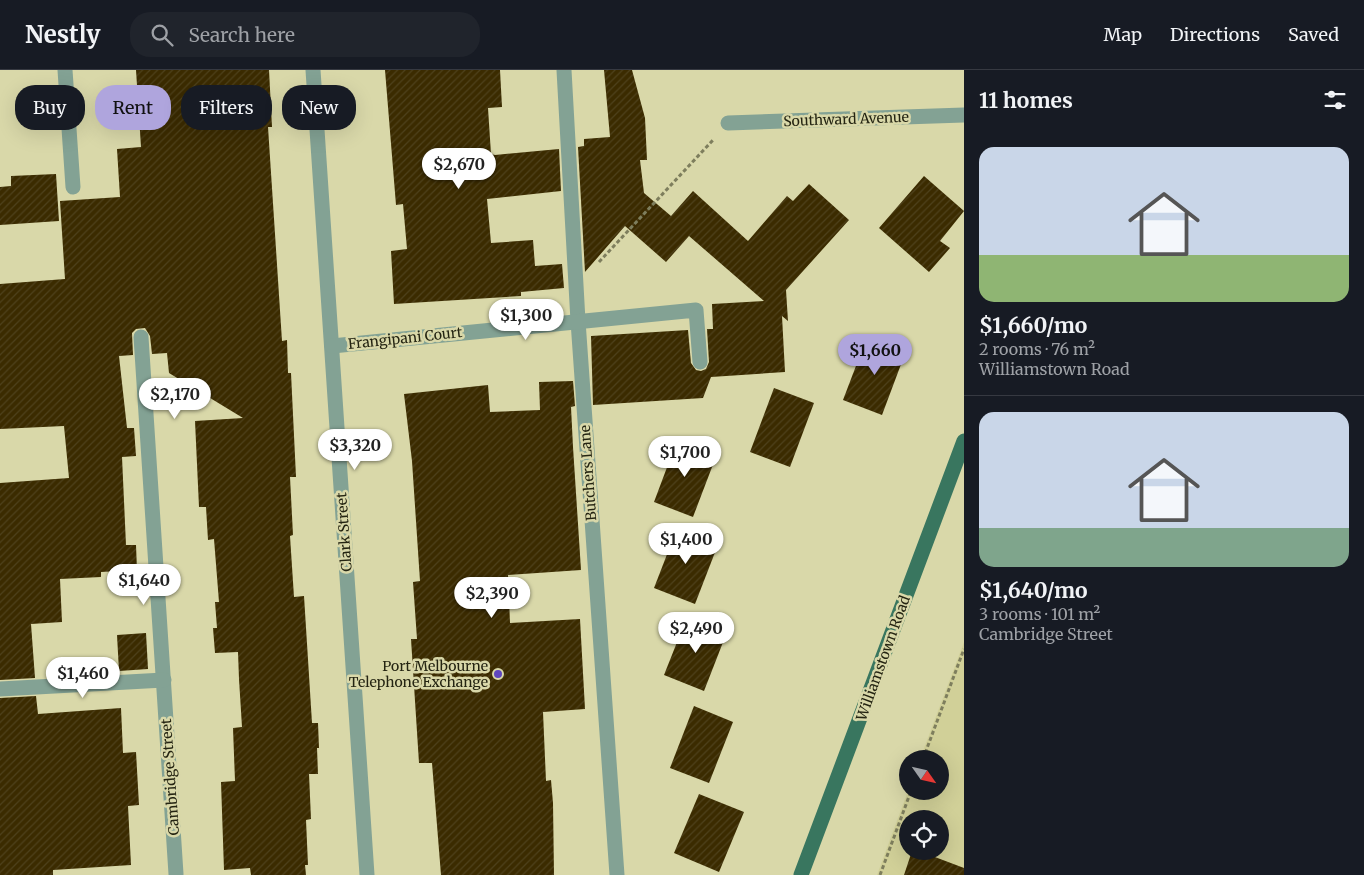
<!DOCTYPE html>
<meta charset="utf-8">
<style>
:root{--surface:#171b24;--page:#20242c;--text:#f1f3f6;--muted:#9ea1a6;--line:#363941;--accent:#afa5dd}
body{margin:0;font-family:Merriweather,serif;background:var(--page);color:var(--text);height:100vh;display:flex;flex-direction:column;font-size:19px;white-space:nowrap}
*{box-sizing:border-box;margin:0}
p{font-size:16px;color:var(--muted)}
.icon{flex:none;width:28px;height:28px;fill:none;stroke:currentColor;stroke-width:2;stroke-linecap:round;stroke-linejoin:round}
.map{position:relative;flex:1;overflow:hidden}
.side{display:flex;flex-direction:column;background:var(--surface);width:400px}
.side>*{flex:none}
.hud{position:absolute;left:15px;top:15px;width:475px;height:45px;display:flex;gap:10px}
.needle{width:32px;rotate:124deg}
.buttons{position:absolute;left:899px;top:680px;display:grid;gap:10px}
.buttons a{display:grid;place-items:center;width:50px;height:50px;border-radius:50%;background:var(--surface);box-shadow:0 5px 20px #0002;font-size:25px}
.price{position:absolute;translate:-50% -42px;padding:0 11px;border-radius:18px;background:#fff;color:#222;font-size:16px;line-height:32px;filter:drop-shadow(0 1px 2px #0008)}
.price::after{content:'';position:absolute;left:50%;top:30px;width:15px;height:11px;margin-left:-8px;background:inherit;clip-path:polygon(0 0,100% 0,50% 100%)}
.price.active{background:var(--accent);color:#111}
ul{padding:0;list-style:none}
li{display:grid;align-content:center;gap:10px;height:265px;padding:0 15px}
li+li{border-top:1px solid var(--line)}
li span{display:grid;place-items:center;height:155px;border-radius:15px;color:#555}
li>.icon{margin-inline-start:auto}
span .icon{width:90px;height:90px;fill:#fffc;stroke-width:1}
li b{font-size:21px}
h2{display:flex;justify-content:space-between;align-items:center;height:60px;padding:0 15px;font-size:21px}
.chip{padding:0 18px;border-radius:20px;background:var(--surface);box-shadow:0 5px 20px #0002;font-size:18px;line-height:45px}
.chip.active{background:var(--accent);color:#111}
header{display:flex;align-items:center;gap:30px;box-sizing:border-box;height:70px;padding:0 25px;background:var(--surface);border-bottom:1px solid var(--line)}
header strong{font-size:24px}
nav{display:flex;gap:28px;margin-inline-start:auto;font-size:18px}
.search{width:350px;height:45px;background:var(--page);display:flex;align-items:center;gap:12px;box-sizing:border-box;padding:0 18px;border-radius:20px;color:var(--muted);font-size:19px}
main{display:flex;flex:1;min-height:0}
.map>svg:first-child{display:block}
.built{fill:#d1d098;fill-rule:evenodd}
.building{fill:url(#building-hatch)}
.lines{fill:none;stroke-linecap:round;stroke-linejoin:round}
.path{stroke:#7e7e5d;stroke-width:3;stroke-dasharray:4 2.5;stroke-linecap:butt}
.service{stroke:#83a294;stroke-width:15}
.minor{stroke:#83a294;stroke-width:15}
.primary{stroke:#39765f;stroke-width:15}
.poi-dot{fill:#5e46be;stroke:#d9d8a9;stroke-width:2}
.labels{text-anchor:middle;stroke-width:5;stroke-linejoin:round;paint-order:stroke}
.street-label{font-size:14px;fill:#242412;stroke:#d9d8a9}
.poi-label{font-size:14px;fill:#242412;stroke:#d9d8a9;text-anchor:end}
</style>
<header>
<strong>Nestly</strong>
<div class="search"><svg class="icon" aria-label="search" viewBox="0 0 24 24"><circle cx="10" cy="10" r="6"/><path d="M15 15l6 6"/></svg>Search here</div>
<nav><a>Map</a><a>Directions</a><a>Saved</a></nav>
</header>
<main>
<div class="map">
<svg width="964" height="805" viewBox="0 0 964 805">
<defs>
<pattern id="building-hatch" width="6" height="6" patternUnits="userSpaceOnUse" patternTransform="scale(1.25)"><rect width="6" height="6" fill="#3b2b00"/><path d="M-1 1l2-2M0 6l6-6M5 7l2-2" fill="none" stroke="#4e411c"/></pattern>
</defs>
<rect width="100%" height="100%" fill="#d9d8a9"/>
<!-- built -->
<path class="built" d="M964,572V805H877L908,721H940V689H920ZM908,749H940V781H908Z"/>
<!-- building -->
<g class="building">
<polygon points="136,0 269,0 272,57 268,57 282,271 287,270 288,303 291,303 296,407 290,407 293,465 290,466 294,527 304,526 312,653 318,653 319,678 317,678 318,704 309,704 311,749 306,750 308,795 305,795 306,805 251,805 250,798 224,800 221,712 235,711 233,658 242,657 239,609 238,582 215,583 213,558 217,558 215,532 219,532 214,469 208,470 206,437 199,437 195,351 243,348 169,303 167,283 152,284 150,266 145,258 136,259 132,263 133,285 119,286 127,358 134,358 136,386 122,387 126,475 136,475 137,500 101,502 101,507 60,509 62,552 31,554 35,608 0,610 0,413 69,408 64,356 0,359 0,214 65,209 60,131 120,127 117,79 141,77"/>
<polygon points="385,0 500,0 502,37 488,38 491,84 495,85 559,79 561,121 487,129 491,173 533,170 535,196 562,194 564,218 521,222 521,226 394,234 391,181 407,179 403,134 396,135"/>
<polygon points="604,0 632,0 645,48 647,90 640,90 644,123 671,146 693,121 748,171 787,126 793,131 809,114 849,150 786,220 788,251 782,246 785,302 711,307 703,328 593,335 591,266 688,260 691,293 696,300 701,301 706,299 709,292 707,259 713,259 712,234 764,231 689,166 666,192 625,156 585,202 578,77 584,76 584,69 610,67"/>
<polygon points="56,104 59,151 0,155 0,117 11,116 11,106"/>
<polygon points="924,106 964,141 940,171 950,178 929,202 879,158"/>
<polygon points="867,267 906,281 882,345 843,330"/>
<polygon points="573,311 575,336 571,337 573,377 581,500 508,505 510,553 580,549 585,639 543,642 546,711 551,710 553,733 554,805 441,805 432,693 419,693 411,569 417,569 413,512 420,511 412,391 404,324 488,315 490,342 540,340 539,312"/>
<polygon points="774,318 814,333 790,397 750,382"/>
<polygon points="678,368 717,384 693,447 654,432"/>
<polygon points="678,456 719,472 695,534 654,518"/>
<polygon points="687,547 727,562 704,621 664,605"/>
<polygon points="146,563 148,599 119,601 117,565"/>
<polygon points="36,626 38,644 121,638 123,683 136,682 139,735 128,736 131,795 53,800 53,805 0,805 0,628"/>
<polygon points="694,636 733,652 709,713 670,698"/>
<polygon points="699,724 744,742 719,802 674,783"/>
<polygon points="912,781 919,781 964,798 964,805 904,805"/>
</g>
<g class="lines">
<!-- path -->
<g class="path">
<polyline points="599,192 714,69"/>
<polyline points="923,689 964,579"/>
<polyline points="880,805 911,721"/>
</g>
<!-- service -->
<g class="service">
<polyline points="65,0 73,117"/>
<polyline points="564,0 578,251 617,805"/>
</g>
<!-- minor -->
<g class="minor">
<polyline points="313,0 367,805"/>
<polyline points="728,53 964,45"/>
<polyline points="141,267 176,804"/>
<polyline points="332,276 696,240 700,292"/>
<polyline points="0,619 164,610"/>
</g>
<!-- primary -->
<polyline class="primary" points="801,805 964,371"/>
</g>
<!-- markers -->
<circle class="poi-dot" cx="498" cy="604" r="5"/>
<g class="labels">
<!-- street labels -->
<g class="street-label">
<text transform="translate(846 49) rotate(-2)" y="5">Southward Avenue</text>
<text transform="translate(405 268) rotate(-6)" y="5">Frangipani Court</text>
<text transform="translate(588 403) rotate(-94)" y="5">Butchers Lane</text>
<text transform="translate(344 462) rotate(-94)" y="5">Clark Street</text>
<text transform="translate(883 588) rotate(-70)" y="5">Williamstown Road</text>
<text transform="translate(170 707) rotate(-94)" y="5">Cambridge Street</text>
</g>
<!-- poi labels -->
<g class="poi-label">
<text x="488" y="601">Port Melbourne<tspan x="488" dy="16">Telephone Exchange</tspan></text>
</g>
</g>
</svg>
<div class="buttons">
<a><svg class="needle" viewBox="-14 -14 28 28"><path d="M0-13l5 13h-10z" fill="#e53935"/><path d="M0 13l5-13h-10z" fill="#9ea1a6"/></svg></a>
<a><svg class="icon" aria-label="locate" viewBox="0 0 24 24"><circle cx="12" cy="12" r="6"/><path d="M12 2v4M12 18v4M2 12h4M18 12h4"/></svg></a>
</div>
<b class="price" style="left:459px;top:120px">$2,670</b>
<b class="price" style="left:526px;top:271px">$1,300</b>
<b class="price active" style="left:875px;top:306px">$1,660</b>
<b class="price" style="left:175px;top:350px">$2,170</b>
<b class="price" style="left:355px;top:401px">$3,320</b>
<b class="price" style="left:685px;top:408px">$1,700</b>
<b class="price" style="left:686px;top:495px">$1,400</b>
<b class="price" style="left:144px;top:536px">$1,640</b>
<b class="price" style="left:492px;top:549px">$2,390</b>
<b class="price" style="left:696px;top:584px">$2,490</b>
<b class="price" style="left:83px;top:629px">$1,460</b>
<div class="hud">
<a class="chip">Buy</a>
<a class="chip active">Rent</a>
<a class="chip">Filters</a>
<a class="chip">New</a>
</div>
</div>
<section class="side">
<h2>11 homes<svg class="icon" aria-label="filters" viewBox="0 0 24 24"><path d="M4 7h16M4 17h16"/><circle cx="9" cy="7" r="2"/><circle cx="15" cy="17" r="2"/></svg></h2>
<ul>
<li><span style="background:linear-gradient(#c9d6e8 70%,#8fb573 0)"><svg class="icon" aria-label="home" viewBox="0 0 24 24"><path d="M3 11l9-7 9 7M6 9v11h12V9"/></svg></span><div><b>$1,660/mo</b><p>2 rooms · 76 m²</p><p>Williamstown Road</p></div></li>
<li><span style="background:linear-gradient(#c9d6e8 75%,#7fa58c 0)"><svg class="icon" aria-label="home" viewBox="0 0 24 24"><path d="M3 11l9-7 9 7M6 9v11h12V9"/></svg></span><div><b>$1,640/mo</b><p>3 rooms · 101 m²</p><p>Cambridge Street</p></div></li>
</ul>
</section>
</main>
